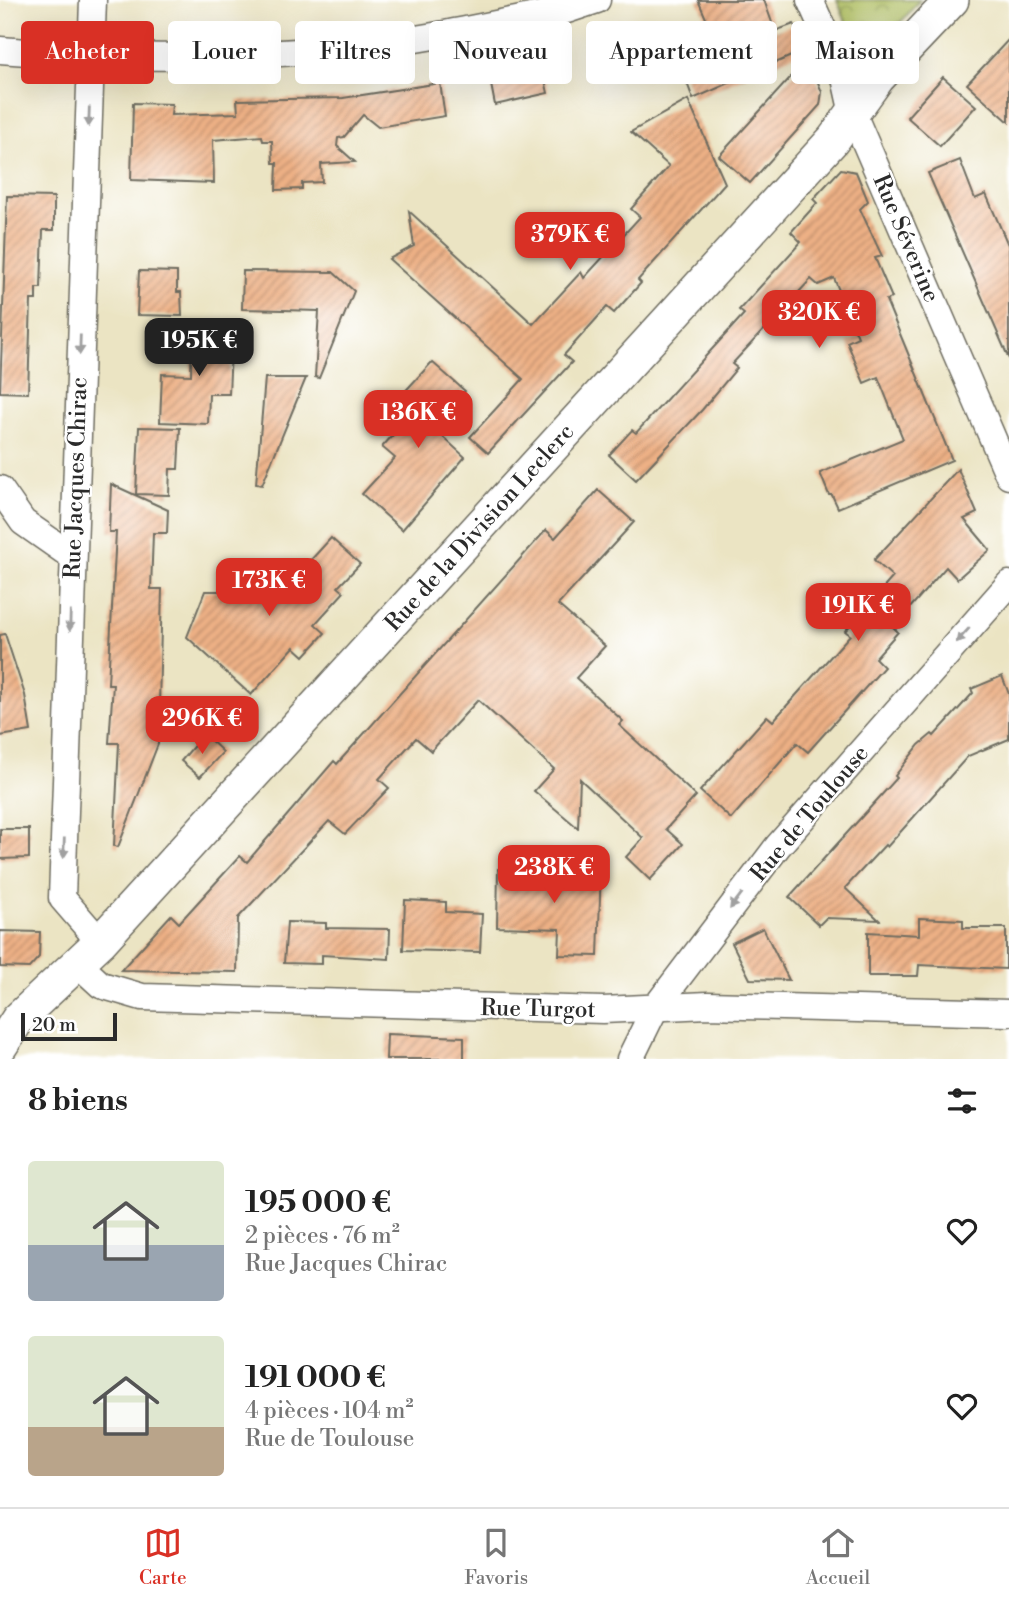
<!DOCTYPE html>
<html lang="fr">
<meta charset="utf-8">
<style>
:root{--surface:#fff;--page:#f2f2f2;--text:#222;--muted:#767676;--line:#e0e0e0;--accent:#d93025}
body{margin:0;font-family:"Libre Bodoni",serif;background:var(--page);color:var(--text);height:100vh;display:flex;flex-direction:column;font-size:26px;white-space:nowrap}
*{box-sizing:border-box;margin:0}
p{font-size:23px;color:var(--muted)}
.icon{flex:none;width:38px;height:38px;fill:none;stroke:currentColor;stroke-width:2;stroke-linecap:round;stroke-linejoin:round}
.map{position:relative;height:1059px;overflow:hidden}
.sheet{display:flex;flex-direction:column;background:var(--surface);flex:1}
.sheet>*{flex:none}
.banner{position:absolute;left:21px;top:21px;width:968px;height:63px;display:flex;gap:14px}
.scale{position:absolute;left:21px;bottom:18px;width:96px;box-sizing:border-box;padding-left:7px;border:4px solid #2b2b2b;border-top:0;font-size:19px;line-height:24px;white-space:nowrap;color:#2b2b2b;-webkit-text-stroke:5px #fff;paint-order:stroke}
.price{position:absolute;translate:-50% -60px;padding:0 16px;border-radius:14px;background:var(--accent);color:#fff;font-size:23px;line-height:46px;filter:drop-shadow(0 2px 4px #0008)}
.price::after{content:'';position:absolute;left:50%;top:42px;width:21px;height:16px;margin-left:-10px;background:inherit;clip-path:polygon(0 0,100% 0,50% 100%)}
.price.selected{background:#222;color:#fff}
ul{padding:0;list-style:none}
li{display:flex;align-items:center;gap:21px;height:175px;padding:0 28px}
li span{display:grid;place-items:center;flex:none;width:196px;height:140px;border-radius:7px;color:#555}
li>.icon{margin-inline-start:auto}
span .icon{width:84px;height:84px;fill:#fffc;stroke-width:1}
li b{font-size:30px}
h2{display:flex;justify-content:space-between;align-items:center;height:84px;padding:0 28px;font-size:30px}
.tag{padding:0 24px;border-radius:7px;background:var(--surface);box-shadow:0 7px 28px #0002;font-size:24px;line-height:63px}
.tag.selected{background:var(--accent);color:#fff}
.menu{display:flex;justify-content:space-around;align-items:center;height:98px;border-top:2px solid var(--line);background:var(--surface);font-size:19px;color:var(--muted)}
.menu a{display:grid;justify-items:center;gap:4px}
.menu .selected{color:var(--accent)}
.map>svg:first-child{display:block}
.park{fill:url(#park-crowns);stroke:#6d7446;stroke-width:2}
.building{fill:url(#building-hatch)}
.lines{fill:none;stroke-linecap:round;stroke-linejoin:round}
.minor-casing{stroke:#6e6c60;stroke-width:29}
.tertiary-casing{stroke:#6e6c60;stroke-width:36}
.minor{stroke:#fff;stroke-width:26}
.tertiary{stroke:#fff;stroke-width:33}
.oneway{fill:#a0a0a0}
.labels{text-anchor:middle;stroke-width:5;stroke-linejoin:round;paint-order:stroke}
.street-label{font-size:23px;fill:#2b2b2b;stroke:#fff}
</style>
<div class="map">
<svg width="1009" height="1059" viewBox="0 0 1009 1059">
<defs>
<pattern id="park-crowns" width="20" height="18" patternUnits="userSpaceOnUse" patternTransform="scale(1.75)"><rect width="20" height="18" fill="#afbe61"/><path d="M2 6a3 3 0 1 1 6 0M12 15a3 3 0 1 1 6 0" fill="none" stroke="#8f9b50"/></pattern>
<pattern id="building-hatch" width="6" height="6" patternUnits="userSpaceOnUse" patternTransform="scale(1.75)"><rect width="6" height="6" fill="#edb085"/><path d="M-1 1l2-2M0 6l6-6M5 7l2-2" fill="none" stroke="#c08f6d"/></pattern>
</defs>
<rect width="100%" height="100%" fill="#fff"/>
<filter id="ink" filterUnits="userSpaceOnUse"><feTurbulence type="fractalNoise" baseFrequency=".0143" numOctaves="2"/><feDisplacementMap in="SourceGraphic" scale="14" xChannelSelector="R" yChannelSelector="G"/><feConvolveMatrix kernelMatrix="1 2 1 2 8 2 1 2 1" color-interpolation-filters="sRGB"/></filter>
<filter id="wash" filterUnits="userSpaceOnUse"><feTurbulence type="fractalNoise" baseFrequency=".00686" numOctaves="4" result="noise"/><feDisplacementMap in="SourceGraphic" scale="28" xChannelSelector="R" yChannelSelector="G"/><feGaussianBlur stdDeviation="1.57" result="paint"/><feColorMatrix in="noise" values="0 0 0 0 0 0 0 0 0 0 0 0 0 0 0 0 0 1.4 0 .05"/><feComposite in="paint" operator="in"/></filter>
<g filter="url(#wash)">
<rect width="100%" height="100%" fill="#ebe4c3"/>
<!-- park -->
<polygon class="park" points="837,0 920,0 867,61 853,39"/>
<g id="blocks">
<!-- building -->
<g class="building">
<polygon points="698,0 764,0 775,31 794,24 805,50 693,99 676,53 714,37"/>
<polygon points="1009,39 1009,122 967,84"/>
<polygon points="530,51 532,59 540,58 548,93 495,105 488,69 494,68 493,59"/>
<polygon points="808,58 822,92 820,105 750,183 719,156"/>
<polygon points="943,77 976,106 940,146 907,117"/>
<polygon points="440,83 445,116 378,127 363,115 344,137 338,138 337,146 355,162 321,164 322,182 302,183 302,189 276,190 277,163 273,163 272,141 263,141 262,136 213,140 214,183 131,180 133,103 172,104 171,115 238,113 237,100 343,98"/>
<polygon points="688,100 725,183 638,280 641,283 614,313 607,307 564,355 572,362 488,453 470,437 523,379 389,259 414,246 409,211 533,324 581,272 584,278 640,217 631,209 669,166 631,132"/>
<polygon points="960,160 975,199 986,194 1009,247 1009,359 928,173"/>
<polygon points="841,169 856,172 868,201 860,209 882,256 875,258 892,298 886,300 952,460 838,508 832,495 829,495 820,473 903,439 878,377 864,383 847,342 858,337 834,278 818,285 811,279 732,364 737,368 702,410 636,480 609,455 632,430 636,433 744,314 739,310 801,242 791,232 817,203 813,199"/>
<polygon points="7,196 54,197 54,230 43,230 41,288 36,288 36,300 31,300 28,393 0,392"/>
<polygon points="139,271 177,272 177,292 181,292 182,316 137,315"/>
<polygon points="243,271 333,272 354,291 319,378 315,377 319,311 242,309"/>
<polygon points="192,327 232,328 229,394 209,394 208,424 160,422 162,374 191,375"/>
<polygon points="432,362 465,391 432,427 465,457 402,530 362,494 395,458 382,447 414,412 399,398"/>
<polygon points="265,378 306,378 262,485 256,484"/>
<polygon points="139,427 180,428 178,469 170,469 169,495 136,494"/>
<polygon points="958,469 977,513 964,519 990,550 957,579 946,567 893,627 898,632 875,658 884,667 808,752 797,743 731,819 700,791 767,716 773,721 850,635 845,631 869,604 873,608 871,602 893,577 874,560"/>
<polygon points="111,484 168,510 167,533 153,533 151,589 162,589 158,744 118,847 114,846 119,743 109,743 113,684 108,684 116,532 109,532"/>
<polygon points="598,490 634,522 558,605 605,646 576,678 623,721 619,725 696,796 666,829 683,844 650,880 626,857 643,838 580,779 578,828 534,791 554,769 478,700 431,751 416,738 379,779 389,788 345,834 329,821 238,918 237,972 121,970 171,915 179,923 240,856 247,862 334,761 337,764 546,530 555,538"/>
<polygon points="331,538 360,564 338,587 344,592 315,624 325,633 304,656 294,647 251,695 187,637 205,591 219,591 227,572 279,595"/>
<polygon points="5,634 25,695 31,731 0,736 0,635"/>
<polygon points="1002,676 1009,694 1009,739 968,756 887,847 885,845 845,888 879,920 826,918 819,925 789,897 897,778 895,776 919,745 932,734 934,736 973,693 971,689"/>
<polygon points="204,734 223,752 200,777 181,761"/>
<polygon points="0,829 29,829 29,858 0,859"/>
<polygon points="559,866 601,867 598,956 559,955 560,929 497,927 498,869 559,871"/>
<polygon points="405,900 446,902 446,912 482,914 480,952 403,950"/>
<polygon points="919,918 963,920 963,928 1006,928 1006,969 919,965 918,976 868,976 868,932 919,935"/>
<polygon points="287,922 326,923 326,928 390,929 389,959 322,955 322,964 284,963"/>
<polygon points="763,928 789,980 750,979 732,943"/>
<polygon points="0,931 40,932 39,957 29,968 0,967"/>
<polygon points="387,1034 464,1037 464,1059 386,1059"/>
</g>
</g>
</g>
<g filter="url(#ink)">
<use href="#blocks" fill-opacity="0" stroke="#6e6c60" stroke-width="2"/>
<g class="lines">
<!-- minor casing -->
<g class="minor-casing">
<g id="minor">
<polyline points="93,0 62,898 100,942"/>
<polyline points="810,0 845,78 853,114 1009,476"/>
<path d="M0,50C119,60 237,59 357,47C427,40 497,23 567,10L597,0"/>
<polyline points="0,489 23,522 73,557"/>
<polyline points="77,963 101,985 142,997 603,1010 708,1005 1009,1013"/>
<polyline points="630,1059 655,1008 778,846 1009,584"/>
</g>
</g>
<!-- tertiary casing -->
<g class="tertiary-casing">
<polyline id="tertiary" points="0,1047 18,1019 100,942 833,140 878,78 952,0"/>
</g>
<!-- minor -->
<use href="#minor" class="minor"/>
<!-- tertiary -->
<use href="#tertiary" class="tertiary"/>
</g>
<!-- one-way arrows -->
<defs><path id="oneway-solid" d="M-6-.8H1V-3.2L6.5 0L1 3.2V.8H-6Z" transform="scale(1.75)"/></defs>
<g class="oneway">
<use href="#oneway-solid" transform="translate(89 117) rotate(92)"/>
<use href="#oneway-solid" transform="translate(80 345) rotate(92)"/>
<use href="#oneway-solid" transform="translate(70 621) rotate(92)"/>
<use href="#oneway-solid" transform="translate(963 635) rotate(132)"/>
<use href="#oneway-solid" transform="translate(64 848) rotate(92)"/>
<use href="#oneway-solid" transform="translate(736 901) rotate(127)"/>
</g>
</g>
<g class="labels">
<!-- street labels -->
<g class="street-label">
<text transform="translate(907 238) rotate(67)" y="8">Rue Séverine</text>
<text transform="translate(75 478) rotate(-88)" y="8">Rue Jacques Chirac</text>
<text transform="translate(479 527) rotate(-48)" y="8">Rue de la Division Leclerc</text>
<text transform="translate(809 813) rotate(-50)" y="8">Rue de Toulouse</text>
<text transform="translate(538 1008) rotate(1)" y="8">Rue Turgot</text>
</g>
</g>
</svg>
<div class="scale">20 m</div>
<b class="price" style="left:570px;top:272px">379K €</b>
<b class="price" style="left:819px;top:350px">320K €</b>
<b class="price selected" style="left:199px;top:378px">195K €</b>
<b class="price" style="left:418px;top:450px">136K €</b>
<b class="price" style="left:269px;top:618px">173K €</b>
<b class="price" style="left:858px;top:643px">191K €</b>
<b class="price" style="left:202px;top:756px">296K €</b>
<b class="price" style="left:554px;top:905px">238K €</b>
<div class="banner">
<a class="tag selected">Acheter</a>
<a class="tag">Louer</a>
<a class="tag">Filtres</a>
<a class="tag">Nouveau</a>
<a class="tag">Appartement</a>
<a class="tag">Maison</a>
</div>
</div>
<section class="sheet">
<h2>8 biens<svg class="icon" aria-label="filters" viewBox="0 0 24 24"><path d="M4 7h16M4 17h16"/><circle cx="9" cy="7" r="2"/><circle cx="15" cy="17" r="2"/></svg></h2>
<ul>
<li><span style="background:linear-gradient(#dfe7d0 60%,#9aa5b1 0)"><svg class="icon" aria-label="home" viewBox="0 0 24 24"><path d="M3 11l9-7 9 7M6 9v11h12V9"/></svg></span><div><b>195 000 €</b><p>2 pièces · 76 m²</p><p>Rue Jacques Chirac</p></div><svg class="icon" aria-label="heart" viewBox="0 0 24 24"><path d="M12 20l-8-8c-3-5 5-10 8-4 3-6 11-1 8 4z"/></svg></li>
<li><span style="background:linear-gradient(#dfe7d0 65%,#b9a48a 0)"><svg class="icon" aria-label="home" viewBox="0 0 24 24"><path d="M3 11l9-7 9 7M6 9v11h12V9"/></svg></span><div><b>191 000 €</b><p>4 pièces · 104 m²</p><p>Rue de Toulouse</p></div><svg class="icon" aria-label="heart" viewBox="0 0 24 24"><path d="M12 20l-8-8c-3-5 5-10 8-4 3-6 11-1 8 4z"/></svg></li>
</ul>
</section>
<nav class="menu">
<a class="selected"><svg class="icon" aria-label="map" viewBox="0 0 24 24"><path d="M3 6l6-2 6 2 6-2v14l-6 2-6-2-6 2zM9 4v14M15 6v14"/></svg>Carte</a>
<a><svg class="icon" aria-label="saved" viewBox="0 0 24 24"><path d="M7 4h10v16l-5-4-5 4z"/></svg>Favoris</a>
<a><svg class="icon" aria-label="home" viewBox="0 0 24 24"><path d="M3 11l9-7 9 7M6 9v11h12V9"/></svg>Accueil</a>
</nav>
